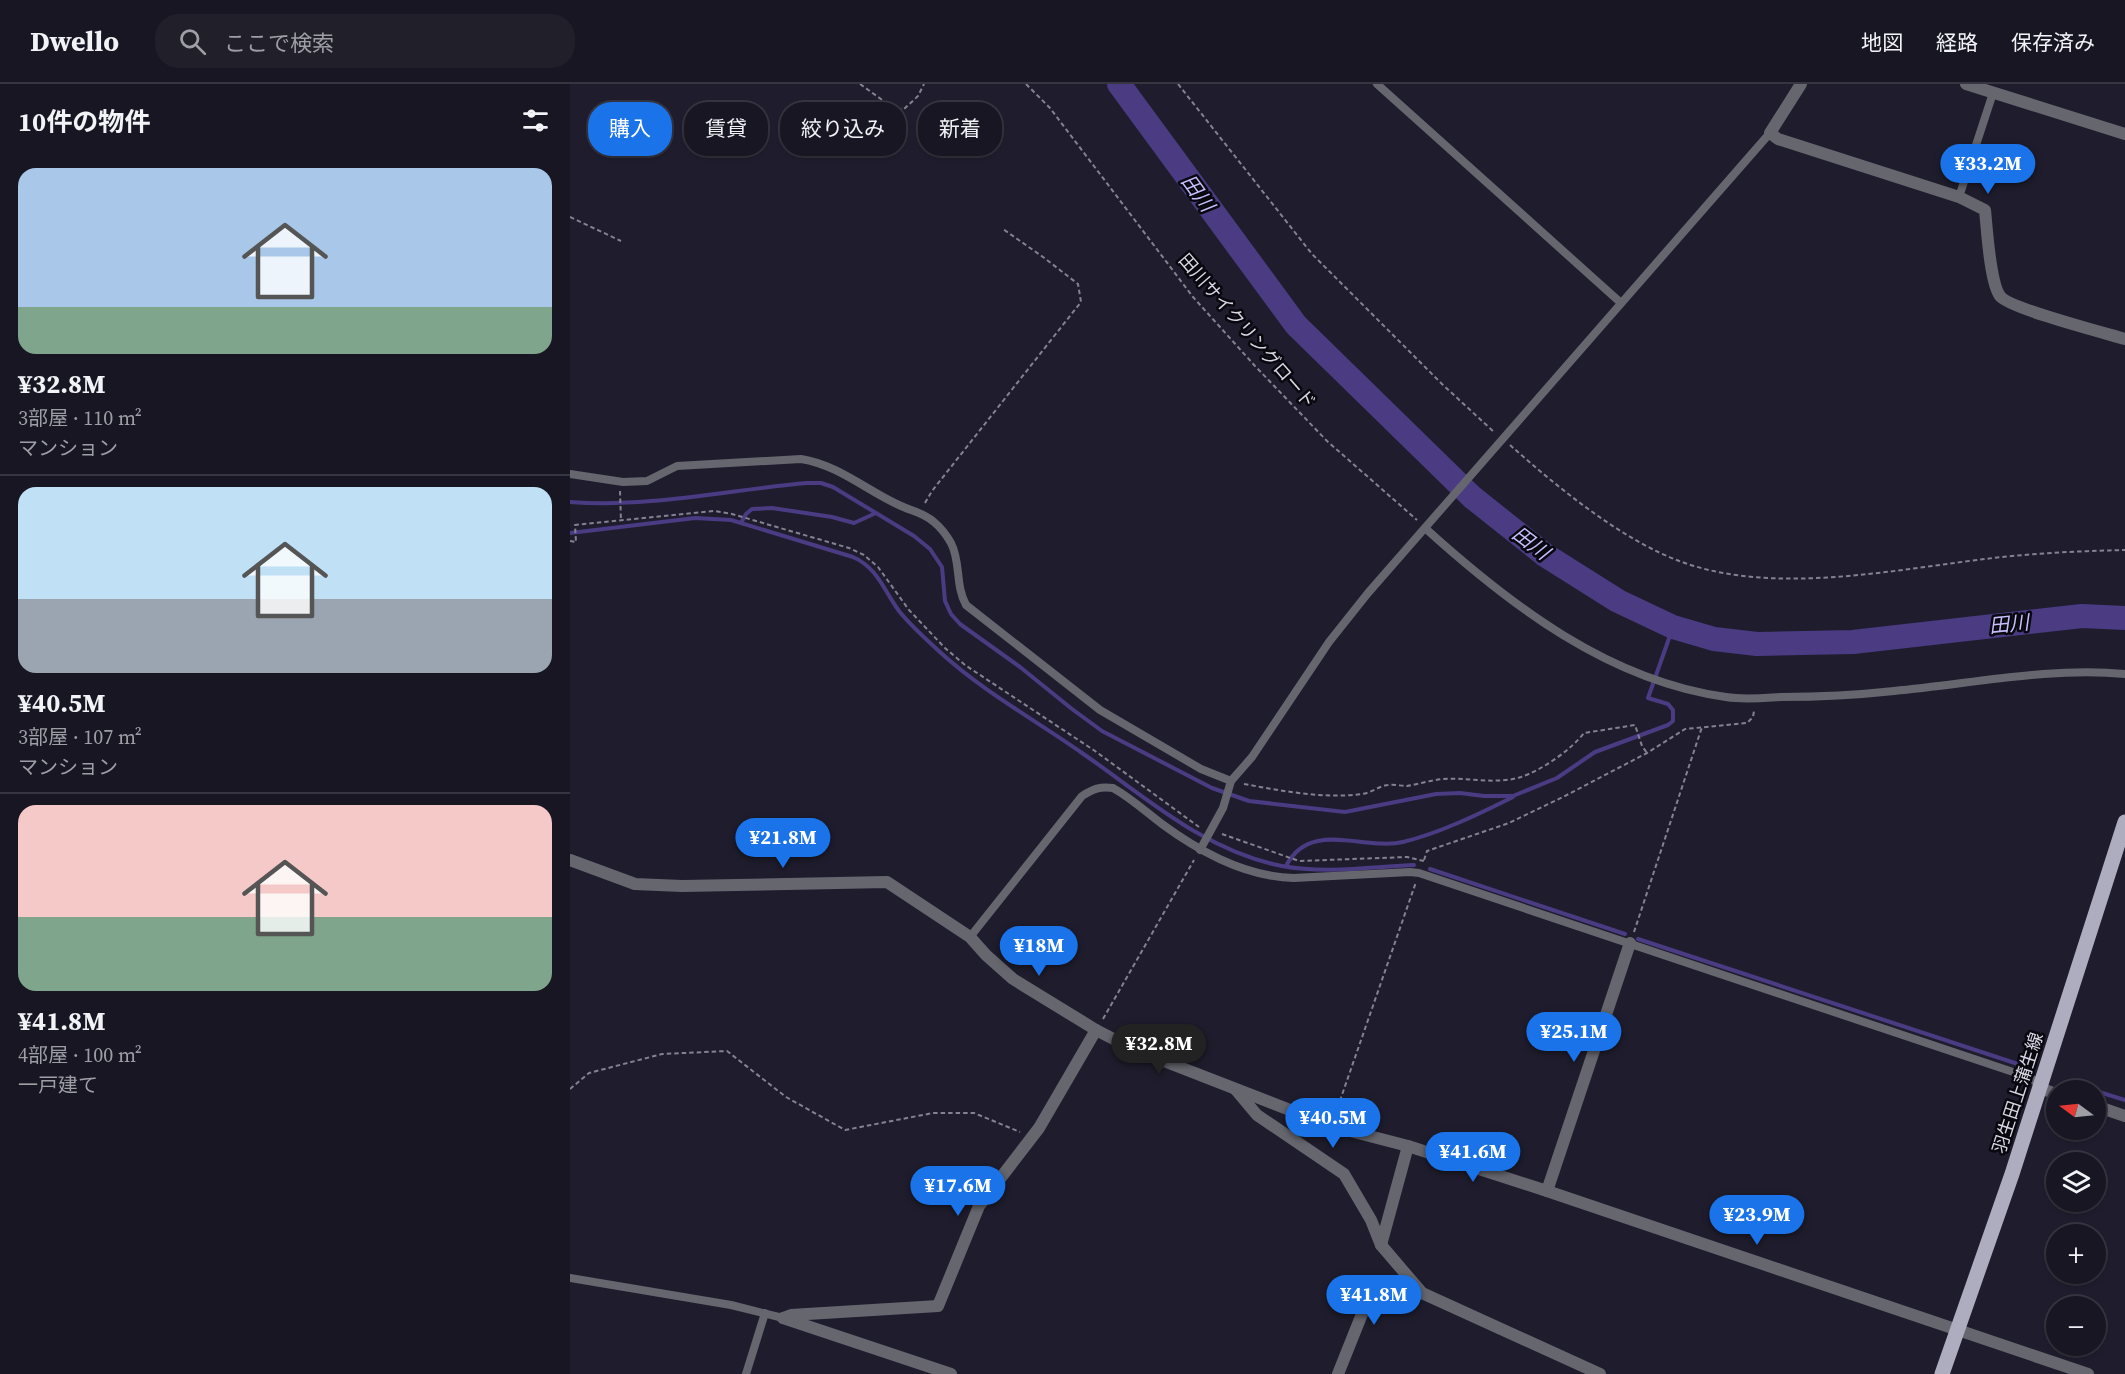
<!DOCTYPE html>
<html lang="ja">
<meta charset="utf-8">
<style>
:root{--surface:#171622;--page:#201f2a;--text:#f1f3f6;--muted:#9e9fa5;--line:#363540;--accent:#1a73e8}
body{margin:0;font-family:"Source Serif 4","Noto Sans JP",serif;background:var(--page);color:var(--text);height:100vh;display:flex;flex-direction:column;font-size:22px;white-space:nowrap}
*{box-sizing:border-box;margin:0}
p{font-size:20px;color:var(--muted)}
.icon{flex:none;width:33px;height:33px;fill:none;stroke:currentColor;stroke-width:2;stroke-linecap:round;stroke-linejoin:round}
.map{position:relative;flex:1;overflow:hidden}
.panel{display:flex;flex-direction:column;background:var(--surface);width:570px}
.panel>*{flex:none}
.hud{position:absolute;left:18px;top:18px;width:570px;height:54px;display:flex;gap:12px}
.needle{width:39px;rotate:285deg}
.controls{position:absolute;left:1476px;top:996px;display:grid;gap:12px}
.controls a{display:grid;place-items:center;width:60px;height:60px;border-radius:50%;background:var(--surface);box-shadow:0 2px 4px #0004,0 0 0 2px var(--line);font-size:30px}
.price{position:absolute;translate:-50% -51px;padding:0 14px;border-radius:21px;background:var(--accent);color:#fff;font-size:20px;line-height:39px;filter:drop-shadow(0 2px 3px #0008)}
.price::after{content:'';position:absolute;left:50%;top:36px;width:18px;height:14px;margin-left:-9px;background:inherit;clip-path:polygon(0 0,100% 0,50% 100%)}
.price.on{background:#222;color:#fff}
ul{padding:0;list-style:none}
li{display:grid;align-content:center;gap:12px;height:318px;padding:0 18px}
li+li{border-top:2px solid var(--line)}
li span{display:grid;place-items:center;height:186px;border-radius:18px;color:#555}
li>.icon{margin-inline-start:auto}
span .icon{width:108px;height:108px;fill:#fffc;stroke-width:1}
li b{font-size:26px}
h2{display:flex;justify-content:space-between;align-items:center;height:72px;padding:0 18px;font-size:26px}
.pill{padding:0 21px;border-radius:24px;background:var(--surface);box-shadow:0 2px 4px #0004,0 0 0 2px var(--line);font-size:21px;line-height:54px}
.pill.on{background:var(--accent);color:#fff}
header{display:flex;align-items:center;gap:36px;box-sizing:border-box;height:84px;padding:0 30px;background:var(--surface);border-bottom:2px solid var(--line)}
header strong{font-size:28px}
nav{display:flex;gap:33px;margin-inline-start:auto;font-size:21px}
.search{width:420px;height:54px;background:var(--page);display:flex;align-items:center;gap:15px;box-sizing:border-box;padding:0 21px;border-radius:24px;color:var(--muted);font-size:22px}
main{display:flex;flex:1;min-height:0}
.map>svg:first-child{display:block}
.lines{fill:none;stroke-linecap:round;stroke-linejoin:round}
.stream{stroke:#4a3b83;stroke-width:4}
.river{stroke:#4a3b83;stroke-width:24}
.path{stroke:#848290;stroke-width:2;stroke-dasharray:4.5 3;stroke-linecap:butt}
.service{stroke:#66666f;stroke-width:8}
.minor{stroke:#66666f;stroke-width:12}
.tertiary{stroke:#66666f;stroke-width:12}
.primary{stroke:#aeadbf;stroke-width:15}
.labels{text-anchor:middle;stroke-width:5;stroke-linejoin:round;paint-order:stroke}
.street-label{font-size:18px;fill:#d8d7e3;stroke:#09080f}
.water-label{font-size:20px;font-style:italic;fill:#c5befd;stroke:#09080f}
</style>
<header>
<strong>Dwello</strong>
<div class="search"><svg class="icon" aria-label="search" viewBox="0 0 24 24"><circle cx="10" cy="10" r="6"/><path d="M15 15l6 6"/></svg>ここで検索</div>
<nav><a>地図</a><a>経路</a><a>保存済み</a></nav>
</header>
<main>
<section class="panel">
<h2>10件の物件<svg class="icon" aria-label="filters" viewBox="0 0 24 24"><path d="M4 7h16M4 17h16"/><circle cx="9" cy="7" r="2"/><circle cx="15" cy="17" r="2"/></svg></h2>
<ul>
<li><span style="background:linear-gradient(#a9c7e8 75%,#7fa58c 0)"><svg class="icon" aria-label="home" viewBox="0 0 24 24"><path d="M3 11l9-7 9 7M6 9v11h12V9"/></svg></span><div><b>¥32.8M</b><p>3部屋 · 110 m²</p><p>マンション</p></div></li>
<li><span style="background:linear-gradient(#bfe0f5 60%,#9aa5b1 0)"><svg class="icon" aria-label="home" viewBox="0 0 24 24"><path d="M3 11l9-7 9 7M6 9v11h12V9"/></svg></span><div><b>¥40.5M</b><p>3部屋 · 107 m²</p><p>マンション</p></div></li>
<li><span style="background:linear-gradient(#f6c9c9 60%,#7fa58c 0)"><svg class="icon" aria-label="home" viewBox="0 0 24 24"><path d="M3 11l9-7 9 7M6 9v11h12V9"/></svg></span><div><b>¥41.8M</b><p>4部屋 · 100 m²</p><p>一戸建て</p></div></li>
</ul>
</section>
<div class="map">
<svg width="1555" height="1290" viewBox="0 0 1555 1290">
<rect width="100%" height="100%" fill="#1f1d2d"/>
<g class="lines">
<!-- stream -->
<g class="stream">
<path d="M0,418C79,424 158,406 237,399H251L263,403L344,452L360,465L372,483L375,517L381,530L390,540L450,583L502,625L532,647L642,704L679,717L775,728L866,710L890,709L914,712H943L987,694L1025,668L1098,641L1103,637V626L1098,620L1078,614L1103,543"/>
<polyline points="171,439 176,430 182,425 202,424 262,433 284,439 306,429"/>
<path d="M0,449L125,434L161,436L283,473C308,484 314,507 329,527C341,542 357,556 371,569C414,608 465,636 512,669C576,713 634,767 712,782C755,790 801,783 844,781"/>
<path d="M716,782C740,735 794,767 833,758C870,749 909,730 943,713"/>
<polyline points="860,785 1055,850"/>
<polyline points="1068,855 1454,982"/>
<polyline points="1516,1004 1524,1006"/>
<polyline points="1526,1007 1555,1016"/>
</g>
<!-- river -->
<polyline class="river" points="549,0 726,241 902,413 975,471 1048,517 1103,543 1144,555 1187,560 1283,558 1512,532 1555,534"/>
<!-- path -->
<g class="path">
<polyline points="290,0 322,23 333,26 348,12 354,0"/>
<polyline points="456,0 480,24 623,213 685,282 757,357 847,436"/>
<polyline points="608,0 742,170 872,300 924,348"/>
<polyline points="0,133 51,157"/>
<path d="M940,361C987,403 1053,457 1112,478C1205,512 1327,485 1423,474C1467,469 1511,467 1555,466"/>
<polyline points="50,407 51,437"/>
<polyline points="355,419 362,407 511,218 508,200 473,173 433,145"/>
<polyline points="0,457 6,458 5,441 144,427 162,430 279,464 294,471 308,483 339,526 375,564 395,581 525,667 629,743"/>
<path d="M674,700C713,707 753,715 792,710C801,709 809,702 818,701C824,700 831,702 837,702C849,700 861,696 873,695C899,693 925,701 951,693C972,686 1001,666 1014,649L1065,641L1072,662L1077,669"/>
<polyline points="652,750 729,777 837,773 854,777"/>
<polyline points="854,776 857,767 939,739 993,713 1077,669 1115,645 1177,639 1183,633 1184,627 1182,626"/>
<polyline points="1064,848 1132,643"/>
<polyline points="533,935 624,776"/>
<polyline points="0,1005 19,989 92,970 157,967 216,1013 275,1046 363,1029 404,1029 450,1048"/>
<polyline points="765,1031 846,798"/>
</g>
<!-- service -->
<g class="service">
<polyline points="807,0 1051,219"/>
<polyline points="1389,113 1423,9"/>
<path d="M0,390L53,398L77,397L107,382L231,375C269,381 297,407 331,422C342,427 354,429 364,438C370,443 377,452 381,459C391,478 385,501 396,521L530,626L631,685L661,697"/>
<path d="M855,444C940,521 1039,597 1156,613C1174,616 1193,614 1211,613C1248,613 1287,611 1324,607C1401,600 1477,583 1555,590"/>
<polyline points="630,766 653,724 661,697 682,673 759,558 798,509 1200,49"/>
<path d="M400,853L512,712C523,705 530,702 543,704C561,714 576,728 592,740C630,768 675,793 724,794L840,788L849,789L1458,993L1464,996L1470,1004"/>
<polyline points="0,1194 161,1221 213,1234"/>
<polyline points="176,1290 195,1229"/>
</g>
<!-- minor -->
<g class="minor">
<path d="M1231,0L1200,49L1208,55L1389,113L1415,126C1417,145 1420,199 1430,212C1438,224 1535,249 1555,255"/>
<polyline points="1396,0 1555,50"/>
<polyline points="0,776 65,800 112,802 317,798 400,853 416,871 443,895 526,946 563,965 761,1042 838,1062 977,1107 1518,1290"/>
<polyline points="666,1006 687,1031 774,1090 801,1136 811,1161 852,1209 1030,1290"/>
<polyline points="977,1107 1060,859"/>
<polyline points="811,1161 838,1062"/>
<polyline points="213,1234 221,1231 368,1222 409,1122 469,1044 526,946"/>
<polyline points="213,1234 381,1290"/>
<polyline points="768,1290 796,1220 852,1209"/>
</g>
<!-- tertiary -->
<g class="tertiary">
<polyline points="1470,1004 1486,1010"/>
<polyline points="1526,1022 1555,1032"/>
</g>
<!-- primary -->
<polyline class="primary" points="1372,1290 1442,1090 1555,738"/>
</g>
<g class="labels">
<!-- street labels -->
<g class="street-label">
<text transform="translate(677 247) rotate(49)" y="6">田川サイクリングロード</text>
<text transform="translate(1448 1009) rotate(-72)" y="6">羽生田上蒲生線</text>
</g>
<!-- water labels -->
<g class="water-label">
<text transform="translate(628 109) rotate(54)" y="7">田川</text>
<text transform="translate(961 459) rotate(37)" y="7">田川</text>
<text transform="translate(1439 540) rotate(-6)" y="7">田川</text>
</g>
</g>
</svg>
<div class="controls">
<a><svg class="needle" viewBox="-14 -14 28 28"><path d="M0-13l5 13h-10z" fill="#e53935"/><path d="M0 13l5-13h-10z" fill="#9e9fa5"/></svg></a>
<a><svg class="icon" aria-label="layers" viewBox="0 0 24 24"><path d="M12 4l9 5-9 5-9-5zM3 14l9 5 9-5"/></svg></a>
<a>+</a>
<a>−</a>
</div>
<b class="price" style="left:1418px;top:111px">¥33.2M</b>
<b class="price" style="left:213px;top:785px">¥21.8M</b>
<b class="price" style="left:469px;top:893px">¥18M</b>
<b class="price" style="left:1004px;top:979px">¥25.1M</b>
<b class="price on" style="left:589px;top:991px">¥32.8M</b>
<b class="price" style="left:763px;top:1065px">¥40.5M</b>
<b class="price" style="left:903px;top:1099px">¥41.6M</b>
<b class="price" style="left:388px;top:1133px">¥17.6M</b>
<b class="price" style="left:1187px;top:1162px">¥23.9M</b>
<b class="price" style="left:804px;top:1242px">¥41.8M</b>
<div class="hud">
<a class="pill on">購入</a>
<a class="pill">賃貸</a>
<a class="pill">絞り込み</a>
<a class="pill">新着</a>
</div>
</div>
</main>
